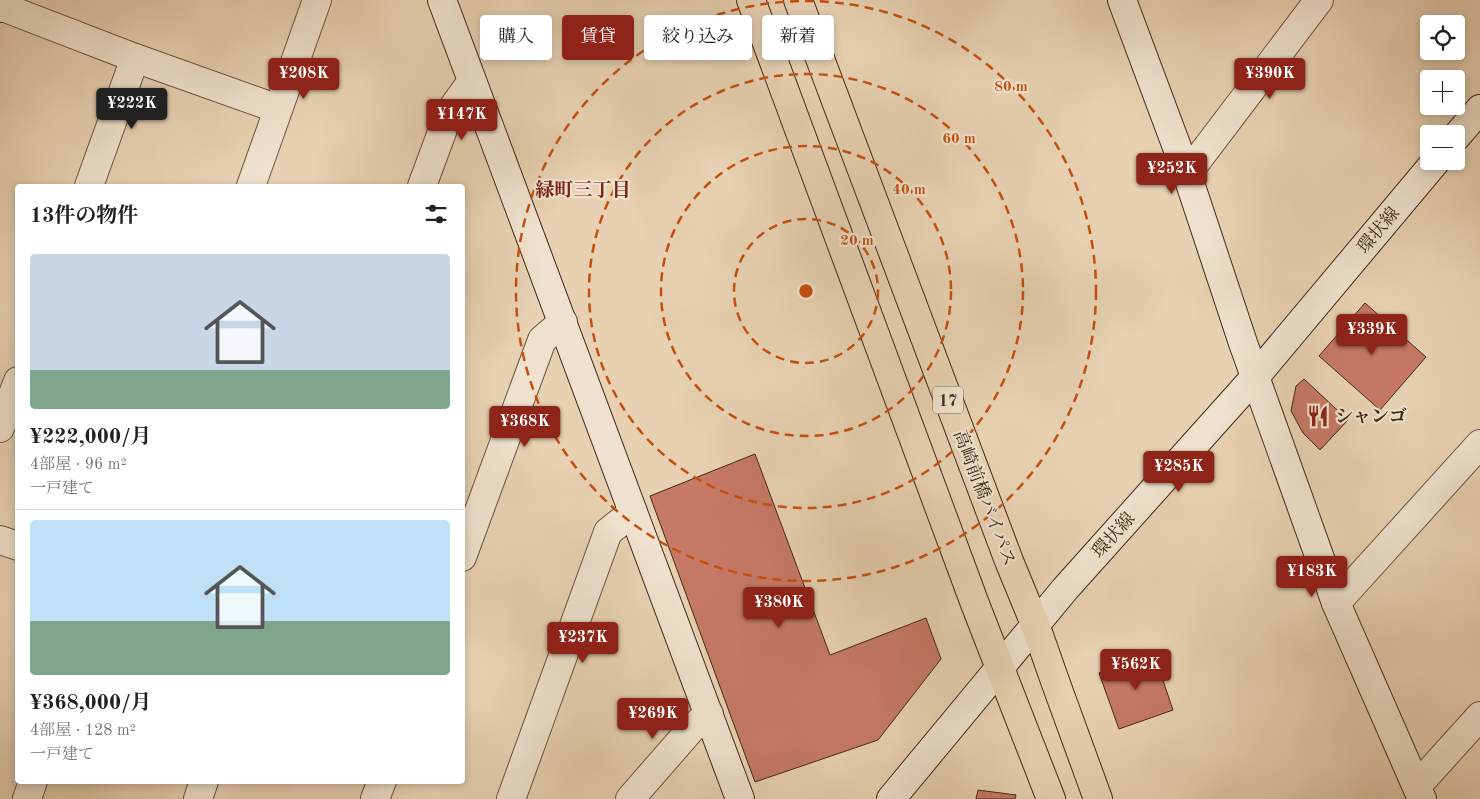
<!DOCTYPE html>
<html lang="ja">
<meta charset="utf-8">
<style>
:root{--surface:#fff;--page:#f6f6f6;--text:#202124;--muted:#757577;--line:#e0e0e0;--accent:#8f2418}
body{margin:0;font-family:"Old Standard TT","Noto Serif JP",serif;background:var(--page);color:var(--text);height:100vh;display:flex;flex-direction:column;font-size:19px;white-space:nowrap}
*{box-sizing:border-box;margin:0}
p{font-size:16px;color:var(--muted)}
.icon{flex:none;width:28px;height:28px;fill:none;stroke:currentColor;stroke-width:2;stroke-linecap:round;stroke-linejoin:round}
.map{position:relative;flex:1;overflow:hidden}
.panel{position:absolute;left:15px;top:184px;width:450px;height:600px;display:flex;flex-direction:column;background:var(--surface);border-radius:5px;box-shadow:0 2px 8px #0003}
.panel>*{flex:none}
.banner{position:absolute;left:480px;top:15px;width:475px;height:45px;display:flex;gap:10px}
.fabs{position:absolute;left:1420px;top:15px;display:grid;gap:10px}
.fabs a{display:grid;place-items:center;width:45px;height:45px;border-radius:5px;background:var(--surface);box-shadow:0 2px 8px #0003;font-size:25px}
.price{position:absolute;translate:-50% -42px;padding:0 11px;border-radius:5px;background:var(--accent);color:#fff;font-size:16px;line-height:32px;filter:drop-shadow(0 1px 2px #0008)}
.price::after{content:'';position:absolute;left:50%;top:30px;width:15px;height:11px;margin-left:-8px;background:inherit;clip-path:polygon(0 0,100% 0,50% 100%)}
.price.on{background:#222;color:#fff}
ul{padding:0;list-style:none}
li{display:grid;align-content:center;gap:10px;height:265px;padding:0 15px}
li+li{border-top:1px solid var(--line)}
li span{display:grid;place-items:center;height:155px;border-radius:5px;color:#555}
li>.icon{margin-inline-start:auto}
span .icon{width:90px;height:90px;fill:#fffc;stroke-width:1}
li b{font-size:21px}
h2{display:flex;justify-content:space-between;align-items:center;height:60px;padding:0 15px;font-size:21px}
.pill{padding:0 18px;border-radius:5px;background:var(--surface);box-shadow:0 2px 8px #0003;font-size:18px;line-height:45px}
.pill.on{background:var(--accent);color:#fff}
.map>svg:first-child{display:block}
.building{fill:#c67965;stroke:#412818}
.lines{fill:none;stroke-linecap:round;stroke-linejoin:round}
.street-casing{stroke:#6a523e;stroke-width:30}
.secondary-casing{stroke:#412818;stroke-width:30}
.highway-casing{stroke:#412818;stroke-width:30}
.street{stroke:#efe1cd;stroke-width:28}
.secondary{stroke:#efe1cd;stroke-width:28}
.highway{stroke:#e7d1b2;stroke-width:28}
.ring{fill:none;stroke:#c74f0e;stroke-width:2.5;stroke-dasharray:9 6}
.labels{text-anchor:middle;stroke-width:4.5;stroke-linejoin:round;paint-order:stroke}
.shield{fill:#efe1cd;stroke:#75604e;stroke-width:1}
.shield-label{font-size:16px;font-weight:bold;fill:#412818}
.street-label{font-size:18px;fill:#412818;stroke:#efe1cd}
.poi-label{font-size:18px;font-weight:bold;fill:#412818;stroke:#efe1cd;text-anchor:start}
.neighbourhood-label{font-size:19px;font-weight:bold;fill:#7a1f14;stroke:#efe1cd}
.centre{fill:#c74f0e;stroke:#efe1cd;stroke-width:2.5}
.ring-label{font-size:15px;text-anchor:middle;font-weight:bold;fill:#c74f0e;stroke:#efe1cd;stroke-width:4.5;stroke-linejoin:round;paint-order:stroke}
</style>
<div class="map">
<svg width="1480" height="799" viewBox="0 0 1480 799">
<rect width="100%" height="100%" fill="#e7d1b2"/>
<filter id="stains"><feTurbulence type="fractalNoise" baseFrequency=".004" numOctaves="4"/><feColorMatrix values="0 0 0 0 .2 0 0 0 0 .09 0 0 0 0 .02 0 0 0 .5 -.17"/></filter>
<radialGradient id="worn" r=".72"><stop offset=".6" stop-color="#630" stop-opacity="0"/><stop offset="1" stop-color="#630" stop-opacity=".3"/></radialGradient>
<!-- building -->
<g class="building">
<polygon points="1365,303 1426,357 1380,410 1319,356"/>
<polygon points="1304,379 1348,420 1320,450 1303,433 1291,411 1296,386"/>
<polygon points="755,454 830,655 926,618 941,659 878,740 755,782 650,496"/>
<polygon points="1154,654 1173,710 1119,729 1099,673"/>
<polygon points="978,790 1016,795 1015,799 976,799"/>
</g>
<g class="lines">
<!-- street casing -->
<g class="street-casing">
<g id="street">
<polyline points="0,6 135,58 278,109"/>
<polyline points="1187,174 1319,0"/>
<polyline points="89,186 135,58"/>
<polyline points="251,186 317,0"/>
<polyline points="422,186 449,113 472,81"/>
<polyline points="0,428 18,381"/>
<polyline points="0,540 18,546"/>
<polyline points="462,557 542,340 563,322"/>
<polyline points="1336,603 1480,444"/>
<polyline points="1417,786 1480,716"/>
<polyline points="27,799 33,781"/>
<polyline points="198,799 204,781"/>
<polyline points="375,799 382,781"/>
<polyline points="511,799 608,532 633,512"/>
<polyline points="630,799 692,728 709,714"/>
</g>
</g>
<!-- secondary casing -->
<g class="secondary-casing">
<g id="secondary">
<polyline points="442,0 740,799"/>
<polyline points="1122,0 1187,174 1243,343 1336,603 1422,799"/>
<polyline points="3,8 6,0"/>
<polyline points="1456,137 1480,109"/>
<polyline points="891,799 1065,589 1255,377 1436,161"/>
</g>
</g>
<!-- highway casing -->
<g class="highway-casing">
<g id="highway">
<polyline points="751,0 975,604 1051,799"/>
<polyline points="798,0 1009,561 1035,624 1055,681 1098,799"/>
</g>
</g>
<!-- street -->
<use href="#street" class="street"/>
<!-- secondary -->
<use href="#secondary" class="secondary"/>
<!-- highway -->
<use href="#highway" class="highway"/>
</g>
<!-- distance rings -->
<g class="ring">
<circle cx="806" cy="291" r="72"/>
<circle cx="806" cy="291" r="145"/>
<circle cx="806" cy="291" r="217"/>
<circle cx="806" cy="291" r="290"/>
</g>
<!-- icons -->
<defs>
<g id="restaurant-bare" transform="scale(1.725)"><path d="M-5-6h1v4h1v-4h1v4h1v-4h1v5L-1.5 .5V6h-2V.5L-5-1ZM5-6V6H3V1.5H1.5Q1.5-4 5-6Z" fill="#8f2418" stroke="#efe1cd" stroke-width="2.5" paint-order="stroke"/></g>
</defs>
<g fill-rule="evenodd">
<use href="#restaurant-bare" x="1318" y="416"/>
</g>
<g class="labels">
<!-- shield labels -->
<rect class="shield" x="933" y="386.5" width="30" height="27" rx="4"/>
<g class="shield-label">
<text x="948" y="406">17</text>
</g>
<!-- street labels -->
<g class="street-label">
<text transform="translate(1378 230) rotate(-50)" y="6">環状線</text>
<text transform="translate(985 498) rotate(69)" y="6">高崎前橋バイパス</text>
<text transform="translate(1113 535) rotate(-48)" y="6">環状線</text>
</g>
<!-- poi labels -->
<g class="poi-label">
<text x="1335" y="422">シャンゴ</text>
</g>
<!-- neighbourhood labels -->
<g class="neighbourhood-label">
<text x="583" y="196">緑町三丁目</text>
</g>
</g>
<circle cx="806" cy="291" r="8" class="centre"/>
<g class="ring-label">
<text x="1011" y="91">80 m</text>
<text x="959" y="143">60 m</text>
<text x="909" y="194">40 m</text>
<text x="857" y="245">20 m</text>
</g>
<rect width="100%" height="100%" filter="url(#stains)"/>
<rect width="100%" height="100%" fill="url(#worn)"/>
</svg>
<div class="fabs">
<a><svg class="icon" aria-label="locate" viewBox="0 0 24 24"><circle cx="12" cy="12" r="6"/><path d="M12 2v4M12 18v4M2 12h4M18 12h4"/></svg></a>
<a>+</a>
<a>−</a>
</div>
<b class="price" style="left:304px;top:100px">¥208K</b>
<b class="price" style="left:1270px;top:100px">¥390K</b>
<b class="price on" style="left:132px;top:130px">¥222K</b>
<b class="price" style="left:462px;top:141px">¥147K</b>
<b class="price" style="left:1172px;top:195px">¥252K</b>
<b class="price" style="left:1372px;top:356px">¥339K</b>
<b class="price" style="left:525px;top:448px">¥368K</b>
<b class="price" style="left:1179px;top:493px">¥285K</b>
<b class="price" style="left:1312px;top:598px">¥183K</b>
<b class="price" style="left:779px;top:629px">¥380K</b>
<b class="price" style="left:583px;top:664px">¥237K</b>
<b class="price" style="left:1136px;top:691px">¥562K</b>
<b class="price" style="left:653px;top:740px">¥269K</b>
<div class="banner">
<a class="pill">購入</a>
<a class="pill on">賃貸</a>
<a class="pill">絞り込み</a>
<a class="pill">新着</a>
</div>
<section class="panel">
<h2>13件の物件<svg class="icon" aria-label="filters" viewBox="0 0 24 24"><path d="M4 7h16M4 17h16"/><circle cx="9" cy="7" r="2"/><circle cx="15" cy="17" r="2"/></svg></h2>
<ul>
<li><span style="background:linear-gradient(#c9d6e8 75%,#7fa58c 0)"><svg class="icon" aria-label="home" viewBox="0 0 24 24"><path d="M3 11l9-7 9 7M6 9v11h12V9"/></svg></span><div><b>¥222,000/月</b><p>4部屋 · 96 m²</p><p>一戸建て</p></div></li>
<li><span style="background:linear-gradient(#bfe0f5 65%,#7fa58c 0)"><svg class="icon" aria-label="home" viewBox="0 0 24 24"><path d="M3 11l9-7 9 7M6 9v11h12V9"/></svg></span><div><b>¥368,000/月</b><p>4部屋 · 128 m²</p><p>一戸建て</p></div></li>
</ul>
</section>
</div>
